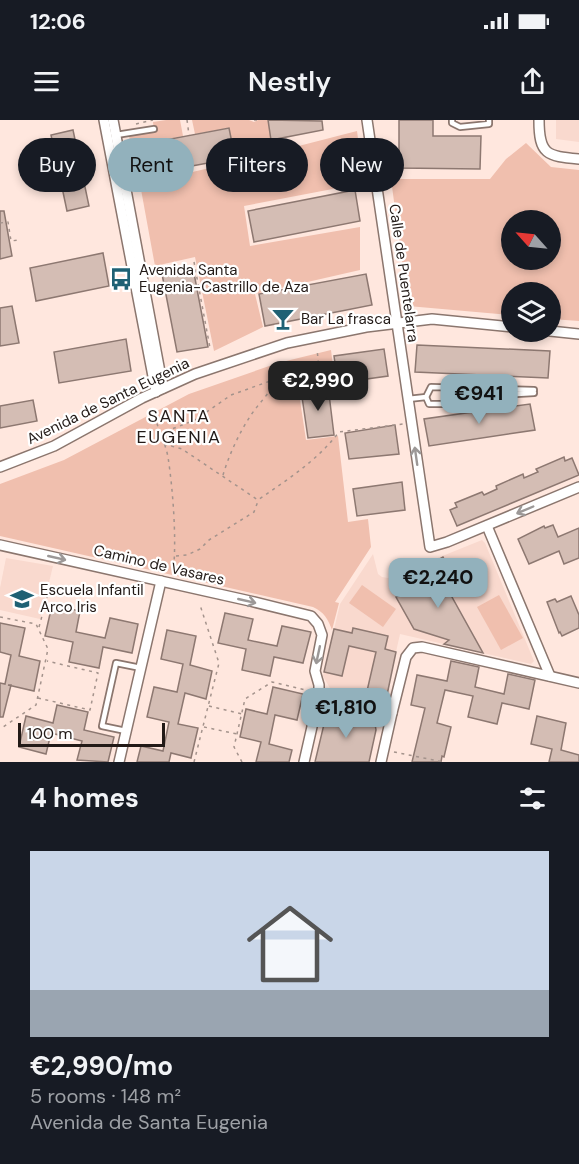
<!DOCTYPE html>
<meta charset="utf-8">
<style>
:root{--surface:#171b24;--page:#20242c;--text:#f1f3f6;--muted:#9ea1a6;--line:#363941;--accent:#92b1bc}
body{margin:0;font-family:"DM Sans",sans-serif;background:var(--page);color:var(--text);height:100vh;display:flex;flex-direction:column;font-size:22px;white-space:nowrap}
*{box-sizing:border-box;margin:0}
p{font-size:20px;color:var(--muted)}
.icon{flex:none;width:33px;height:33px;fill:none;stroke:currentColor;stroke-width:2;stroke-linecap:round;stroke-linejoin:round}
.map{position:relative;height:642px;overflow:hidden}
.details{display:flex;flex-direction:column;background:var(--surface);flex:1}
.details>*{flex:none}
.top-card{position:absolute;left:18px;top:18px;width:543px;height:54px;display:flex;gap:12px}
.needle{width:39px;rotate:297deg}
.fabs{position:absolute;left:501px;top:90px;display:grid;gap:12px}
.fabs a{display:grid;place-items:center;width:60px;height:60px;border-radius:50%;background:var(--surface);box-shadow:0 3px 9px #0003;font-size:30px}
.scale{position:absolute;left:18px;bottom:15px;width:147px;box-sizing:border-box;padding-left:6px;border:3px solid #221a17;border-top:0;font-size:16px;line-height:21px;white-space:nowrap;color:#221a17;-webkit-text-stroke:4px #fff;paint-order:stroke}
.price{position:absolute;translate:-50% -51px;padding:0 14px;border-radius:12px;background:var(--accent);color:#111;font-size:20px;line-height:39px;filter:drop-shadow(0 2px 3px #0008)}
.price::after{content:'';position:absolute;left:50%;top:36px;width:18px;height:14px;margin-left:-9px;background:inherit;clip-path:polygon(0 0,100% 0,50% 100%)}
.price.current{background:#222;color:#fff}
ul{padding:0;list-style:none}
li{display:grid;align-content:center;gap:12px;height:318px;padding:0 30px}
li+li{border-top:2px solid var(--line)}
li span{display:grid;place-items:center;height:186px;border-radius:0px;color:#555}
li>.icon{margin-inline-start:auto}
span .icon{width:108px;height:108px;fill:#fffc;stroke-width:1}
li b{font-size:26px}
h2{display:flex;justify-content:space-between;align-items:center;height:72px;padding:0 30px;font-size:26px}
.pill{padding:0 21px;border-radius:27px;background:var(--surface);box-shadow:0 3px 9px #0003;font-size:21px;line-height:54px}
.pill.current{background:var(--accent);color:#111}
.status{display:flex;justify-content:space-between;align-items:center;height:42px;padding:0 30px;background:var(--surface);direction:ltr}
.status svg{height:16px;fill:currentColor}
header{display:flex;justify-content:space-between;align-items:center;height:78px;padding:0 30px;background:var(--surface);font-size:27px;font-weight:600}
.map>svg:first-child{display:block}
.built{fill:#f9d9ce}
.green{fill:#f0bfae;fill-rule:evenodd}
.building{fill:#d4bdb4;stroke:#8d7871;stroke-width:1.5}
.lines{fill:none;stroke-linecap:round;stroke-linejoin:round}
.service-casing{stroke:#8b766e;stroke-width:8}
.minor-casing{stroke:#8b766e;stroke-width:12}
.path{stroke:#a4938c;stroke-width:1.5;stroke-dasharray:3 4.5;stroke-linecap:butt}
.service{stroke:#fff;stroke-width:4.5}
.minor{stroke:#fff;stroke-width:9}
.oneway{stroke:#9c9897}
.labels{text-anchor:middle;stroke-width:4.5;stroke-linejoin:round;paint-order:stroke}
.poi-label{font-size:15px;fill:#221a17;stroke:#fff;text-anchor:start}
.street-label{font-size:15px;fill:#221a17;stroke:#fff}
.quarter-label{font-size:18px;letter-spacing:1.5px;fill:#221a17;stroke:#fff}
</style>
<div class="status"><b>12:06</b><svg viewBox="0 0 49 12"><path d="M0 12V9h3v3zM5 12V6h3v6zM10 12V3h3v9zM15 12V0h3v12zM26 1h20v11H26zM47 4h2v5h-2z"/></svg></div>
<header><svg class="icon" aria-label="menu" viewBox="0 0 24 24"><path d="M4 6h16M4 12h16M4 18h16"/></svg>Nestly<svg class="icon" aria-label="share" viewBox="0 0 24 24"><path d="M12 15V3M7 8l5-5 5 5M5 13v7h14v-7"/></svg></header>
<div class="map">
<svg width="579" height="642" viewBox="0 0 579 642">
<rect width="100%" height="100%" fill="#ffe7de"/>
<!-- built -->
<g class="built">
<polygon points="556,0 579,0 579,22 556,19"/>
<polygon points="482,420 485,423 534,541 531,544 400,514 385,581 331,570 323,556 340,484 373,434 378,454 382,457 388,458"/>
<polygon points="6,438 53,446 40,499 0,490 0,468"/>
</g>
<!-- green -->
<g class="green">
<polygon points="166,0 180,0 183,16 149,23 154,53 137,56 129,16 154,11 153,2"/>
<polygon points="192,0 249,0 254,2 258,0 268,0 271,20 233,27 229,8 195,14"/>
<polygon points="357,11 364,63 244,86 250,126 360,107 360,150 255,174 263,207 214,231 195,137 155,146 140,64 236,42"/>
<path d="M526,23L551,47L579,50V201L551,199L550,172H512L511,195L408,186L391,59H490L506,39ZM512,100H550V140H512Z"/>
<path d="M331,230L335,262L298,267L306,320L338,316L348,402L368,399L371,427L335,482L339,483L332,510C328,499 324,492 313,487L0,416V364L64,340L189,274L278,243Z"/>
<polygon points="362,465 396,489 383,507 349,483"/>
<polygon points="499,475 523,518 501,530 477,487"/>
</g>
<!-- building -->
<g class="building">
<polygon points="268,0 322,1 323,10 271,20"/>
<polygon points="399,0 433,0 433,16 481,16 480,49 399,48"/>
<polygon points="229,8 235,38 154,53 149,23"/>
<polygon points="73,10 89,86 67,91 51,15"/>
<polygon points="355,70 360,101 254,122 248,91"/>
<polygon points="0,91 4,91 12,136 0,139"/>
<polygon points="103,133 109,166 36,181 30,148"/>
<polygon points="193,148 208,227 177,232 162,154"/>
<polygon points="366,154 372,185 265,206 259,174"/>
<polygon points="12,186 19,223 0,226 0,188"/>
<polygon points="126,219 131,251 59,263 54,232"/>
<polygon points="417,225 550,231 548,258 415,252"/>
<polygon points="384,229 388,256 338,263 334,236"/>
<polygon points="328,266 334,315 308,318 301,270"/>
<polygon points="33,280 37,301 0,308 0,286"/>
<polygon points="530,284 535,310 429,326 424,299"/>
<polygon points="395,305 399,334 349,339 345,313"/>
<polygon points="564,337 565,341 572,338 579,355 457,406 450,390 457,387 455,383 482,372 484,375 497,369 496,366 523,354 524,358 538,352 536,349"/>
<polygon points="402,362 405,390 357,396 353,369"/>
<polygon points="553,405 558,417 579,408 579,438 564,444 559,431 529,444 518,419 544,406 545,408"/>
<polygon points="443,437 457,462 447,468 483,533 444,524 449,520 414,509 396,477 428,459 424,452 433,447 431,444"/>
<polygon points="571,476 579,495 579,508 562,516 560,512 559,513 547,482 555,479 557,482"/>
<polygon points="52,485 80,491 76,512 105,518 110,498 138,504 132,533 103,527 99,548 69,542 73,522 45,516"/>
<polygon points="225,493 253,499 248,520 277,526 282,506 311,512 303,543 274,537 270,556 242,550 246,529 218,523"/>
<polygon points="0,503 25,508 19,536 40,541 34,571 8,565 11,565 3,597 0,597 0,563 5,564 11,535 0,532"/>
<polygon points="353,508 388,516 385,529 396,532 387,575 367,571 376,532 349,526 342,556 324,552 334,509 352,513"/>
<polygon points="167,510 196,516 190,545 212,551 206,579 185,573 178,604 198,608 191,638 171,633 169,642 137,642 141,626 163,631 169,602 147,597 154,567 177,572 183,544 161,539"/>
<polygon points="451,541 479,547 475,567 504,574 508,554 535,560 529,589 502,583 497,604 468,597 473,576 445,570 437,603 451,607 444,637 442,636 441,642 412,642 425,588 411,585 417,555 447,561"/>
<polygon points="273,567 303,574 297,600 275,595 269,624 292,630 289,642 256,642 261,622 240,617 246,589 267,594"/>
<polygon points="57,585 88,592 84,610 114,617 108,642 77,640 82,621 51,613 46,634 19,627 26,596 53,603"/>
<polygon points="337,591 366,596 375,604 376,610 369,642 315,642 325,600 329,594"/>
<polygon points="537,596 566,603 561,630 579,635 579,642 549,642 552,629 531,624"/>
</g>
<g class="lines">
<!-- service casing -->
<g class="service-casing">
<g id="service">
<polyline points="452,0 452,3 460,7 489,4 489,0"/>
<polyline points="116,15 154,9"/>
<polyline points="426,277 429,284 443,284 482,276 534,273"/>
<polyline points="408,279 426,277 431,267 534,270"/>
<polyline points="126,611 102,606 116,543 141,548"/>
</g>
</g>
<!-- minor casing -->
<g class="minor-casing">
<g id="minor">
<polyline points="104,0 156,272"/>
<polyline points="113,0 163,268"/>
<polyline points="367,0 430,427 447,422 579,367"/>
<path d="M539,0C539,35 547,36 579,39"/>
<polyline points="550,211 579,214"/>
<polyline points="0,347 54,326 142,278 195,254 287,223 366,207 432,199 512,207"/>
<polyline points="487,406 550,556"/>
<polyline points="0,425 250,481 311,496 318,504 322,515 315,551 319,565 319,576"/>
<polyline points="392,593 406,537 413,528 422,527 579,563"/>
<polyline points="119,642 161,461"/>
<polyline points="304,642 319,576 392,593 381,642"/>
</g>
</g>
<!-- path -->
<g class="path">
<polyline points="187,0 189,15"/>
<polyline points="254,0 258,0"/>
<polyline points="136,4 153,0"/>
<polyline points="0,103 8,102 11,121 18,120"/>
<polyline points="194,142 210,228"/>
<path d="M153,289C156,306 165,321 168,337C173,370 177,422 173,453"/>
<polyline points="159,314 195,300 231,275 287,255 319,249 317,229"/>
<path d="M164,324L182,329L258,380C288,359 317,341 339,312L403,304"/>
<path d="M223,355C229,335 239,313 251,295C259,283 269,274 276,261"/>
<polyline points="176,436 187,435 200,429 209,420 254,392 258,381"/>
<polyline points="0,497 36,504 48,529 36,585 0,609"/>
<polyline points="39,507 49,470"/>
<polyline points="38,578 90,590 98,553 47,541"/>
<polyline points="209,586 242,594"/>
<polyline points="204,607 237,614"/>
<polyline points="394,632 443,642"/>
<polyline points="194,642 219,543 200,485"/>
<polyline points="242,642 234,627 245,579 272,562 310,571"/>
</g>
<!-- service -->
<use href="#service" class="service"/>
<!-- minor -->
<use href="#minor" class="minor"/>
</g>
<!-- one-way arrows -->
<defs><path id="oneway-shaft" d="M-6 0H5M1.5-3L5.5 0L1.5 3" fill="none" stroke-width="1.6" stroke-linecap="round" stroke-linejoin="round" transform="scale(1.5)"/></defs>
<g class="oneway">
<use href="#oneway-shaft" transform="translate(416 336) rotate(-98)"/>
<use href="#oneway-shaft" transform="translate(525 390) rotate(157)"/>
<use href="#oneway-shaft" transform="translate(57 438) rotate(13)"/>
<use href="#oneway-shaft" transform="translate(247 481) rotate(13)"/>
<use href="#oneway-shaft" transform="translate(318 535) rotate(102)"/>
</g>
<!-- icons -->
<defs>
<g id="bus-bare" transform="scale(1.8)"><path d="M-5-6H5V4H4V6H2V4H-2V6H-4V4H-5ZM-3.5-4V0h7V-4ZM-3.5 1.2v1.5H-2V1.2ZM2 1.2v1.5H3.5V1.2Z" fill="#1e6174" stroke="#fff" stroke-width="2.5" paint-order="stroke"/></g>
<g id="bar-bare" transform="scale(1.8)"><path d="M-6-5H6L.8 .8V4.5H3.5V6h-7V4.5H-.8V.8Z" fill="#1e6174" stroke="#fff" stroke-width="2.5" paint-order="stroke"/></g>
<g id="school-bare" transform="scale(1.8)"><path d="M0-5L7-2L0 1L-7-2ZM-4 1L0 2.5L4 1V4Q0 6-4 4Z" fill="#1e6174" stroke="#fff" stroke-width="2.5" paint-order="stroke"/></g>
</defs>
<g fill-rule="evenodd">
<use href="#bus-bare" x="121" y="159"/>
<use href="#bar-bare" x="283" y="199"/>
<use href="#school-bare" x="22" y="479"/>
</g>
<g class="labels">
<!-- poi labels -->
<g class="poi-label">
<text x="139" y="155">Avenida Santa<tspan x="139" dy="17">Eugenia-Castrillo de Aza</tspan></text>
<text x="301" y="204">Bar La frasca</text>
<text x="40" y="475">Escuela Infantil<tspan x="40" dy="17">Arco Iris</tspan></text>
</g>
<!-- street labels -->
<g class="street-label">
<text transform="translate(404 153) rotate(82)" y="5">Calle de Puentelarra</text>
<text transform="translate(108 281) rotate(-26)" y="5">Avenida de Santa Eugenia</text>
<text transform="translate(159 445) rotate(13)" y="5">Camino de Vasares</text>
</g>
<!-- quarter labels -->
<g class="quarter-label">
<text x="179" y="302">SANTA<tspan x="179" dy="21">EUGENIA</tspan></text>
</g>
</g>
</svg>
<div class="fabs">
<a><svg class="needle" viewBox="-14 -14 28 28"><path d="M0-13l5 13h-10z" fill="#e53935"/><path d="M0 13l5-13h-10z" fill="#9ea1a6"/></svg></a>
<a><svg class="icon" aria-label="layers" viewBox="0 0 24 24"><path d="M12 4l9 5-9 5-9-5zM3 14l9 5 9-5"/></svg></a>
</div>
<div class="scale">100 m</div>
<b class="price current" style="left:318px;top:292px">€2,990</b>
<b class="price" style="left:479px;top:305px">€941</b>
<b class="price" style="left:438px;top:489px">€2,240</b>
<b class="price" style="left:346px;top:619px">€1,810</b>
<div class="top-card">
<a class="pill">Buy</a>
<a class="pill current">Rent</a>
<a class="pill">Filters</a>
<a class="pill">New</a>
</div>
</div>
<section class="details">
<h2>4 homes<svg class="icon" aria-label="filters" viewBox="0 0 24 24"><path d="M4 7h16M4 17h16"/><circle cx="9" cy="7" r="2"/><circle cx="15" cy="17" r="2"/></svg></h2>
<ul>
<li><span style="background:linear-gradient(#c9d6e8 75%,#9aa5b1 0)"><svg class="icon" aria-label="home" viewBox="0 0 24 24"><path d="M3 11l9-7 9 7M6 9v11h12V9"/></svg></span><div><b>€2,990/mo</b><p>5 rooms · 148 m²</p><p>Avenida de Santa Eugenia</p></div></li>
</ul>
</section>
